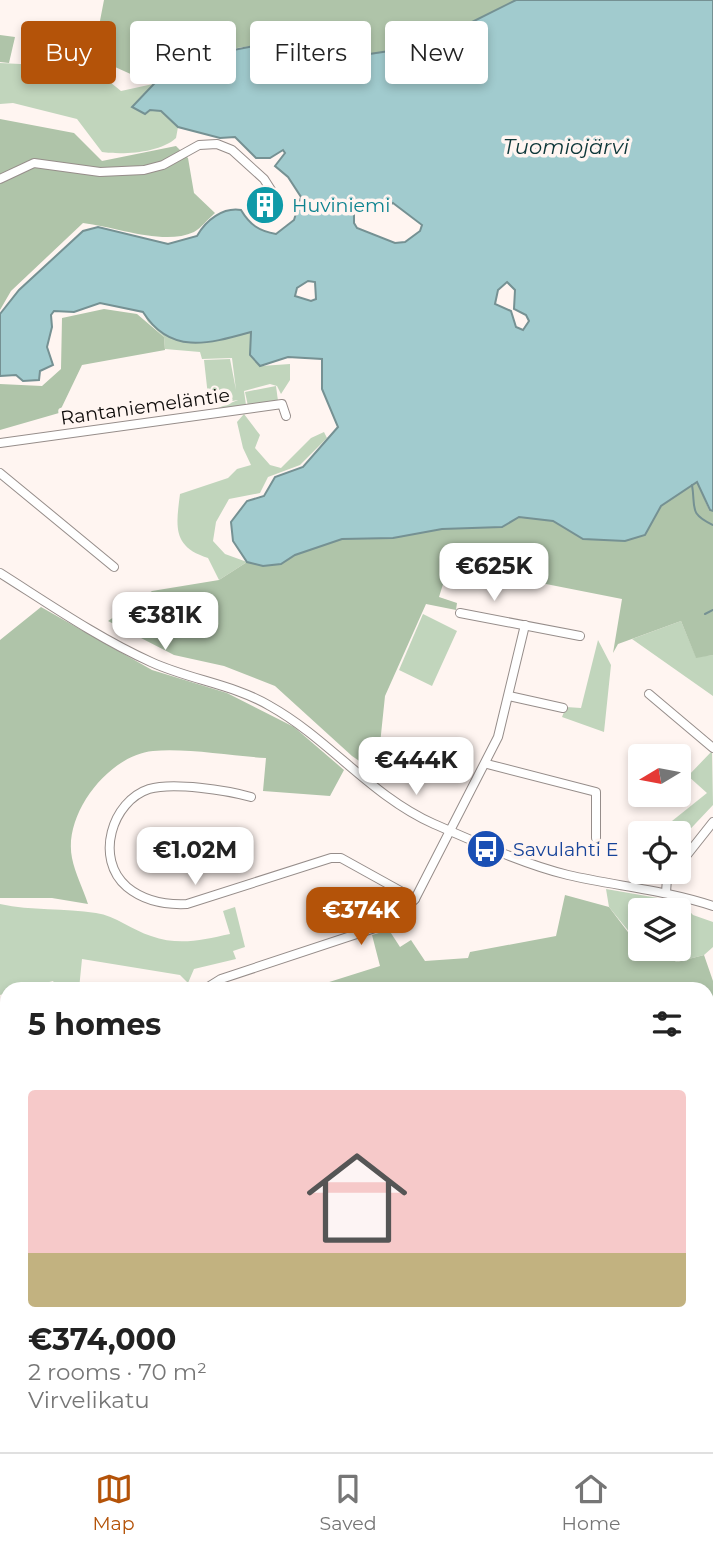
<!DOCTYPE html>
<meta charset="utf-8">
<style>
:root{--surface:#fff;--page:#f2f2f2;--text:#222;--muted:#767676;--line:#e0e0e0;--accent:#b45309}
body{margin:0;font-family:Montserrat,sans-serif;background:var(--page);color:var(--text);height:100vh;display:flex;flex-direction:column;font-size:26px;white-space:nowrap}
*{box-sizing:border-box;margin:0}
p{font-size:23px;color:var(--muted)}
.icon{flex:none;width:38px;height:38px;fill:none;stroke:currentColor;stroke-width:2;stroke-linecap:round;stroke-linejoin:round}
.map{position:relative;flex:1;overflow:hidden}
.panel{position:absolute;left:0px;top:982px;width:714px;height:471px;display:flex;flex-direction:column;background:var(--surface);border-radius:21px 21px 0 0;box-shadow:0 4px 10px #0003}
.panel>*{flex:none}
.top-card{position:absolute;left:21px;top:21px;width:672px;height:63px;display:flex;gap:14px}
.needle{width:46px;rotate:260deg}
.fabs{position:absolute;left:628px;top:744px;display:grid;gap:14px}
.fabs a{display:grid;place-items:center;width:63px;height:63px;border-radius:7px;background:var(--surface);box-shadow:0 4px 10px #0003;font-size:35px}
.price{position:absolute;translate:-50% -60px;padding:0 16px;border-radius:14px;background:#fff;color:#222;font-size:23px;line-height:46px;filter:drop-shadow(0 2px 4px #0008)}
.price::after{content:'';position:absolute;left:50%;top:42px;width:21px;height:16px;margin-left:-10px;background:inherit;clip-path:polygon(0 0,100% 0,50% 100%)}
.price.current{background:var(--accent);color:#fff}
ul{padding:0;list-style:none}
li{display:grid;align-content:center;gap:14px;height:371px;padding:0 28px}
li span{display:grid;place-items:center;height:217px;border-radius:7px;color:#555}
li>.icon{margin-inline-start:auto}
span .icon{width:126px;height:126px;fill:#fffc;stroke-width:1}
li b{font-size:30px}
h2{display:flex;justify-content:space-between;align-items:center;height:84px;padding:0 28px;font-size:30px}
.pill{padding:0 24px;border-radius:7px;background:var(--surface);box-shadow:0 4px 10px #0003;font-size:24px;line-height:63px}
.pill.current{background:var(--accent);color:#fff}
.dock{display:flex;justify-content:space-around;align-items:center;height:98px;border-top:2px solid var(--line);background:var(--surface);font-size:19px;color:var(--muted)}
.dock a{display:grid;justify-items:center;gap:4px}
.dock .current{color:var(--accent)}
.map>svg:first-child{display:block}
.green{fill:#c1d5bc}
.forest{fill:#afc4a9}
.water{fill:#a1cbce;stroke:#759193;stroke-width:2;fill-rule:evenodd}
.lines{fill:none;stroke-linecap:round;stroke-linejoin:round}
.stream{stroke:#759193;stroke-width:2}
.minor-casing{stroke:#968d8a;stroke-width:10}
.minor{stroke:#fff;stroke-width:8}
.labels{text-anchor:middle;stroke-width:7;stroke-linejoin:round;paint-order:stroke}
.culture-label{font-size:19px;fill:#0d838f;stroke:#fff5f1;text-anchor:start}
.street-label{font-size:19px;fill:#0e0b0a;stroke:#fff5f1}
.transit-label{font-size:19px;fill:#164399;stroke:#fff5f1;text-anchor:start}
.water-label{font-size:21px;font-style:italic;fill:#0c3638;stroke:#fff5f1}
</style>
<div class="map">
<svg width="713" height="1452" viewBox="0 0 713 1452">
<rect width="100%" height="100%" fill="#fff5f1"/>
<!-- green -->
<g class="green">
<path d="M72,62L100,74L121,91L153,84L134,105C145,111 153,107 162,112C169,115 171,123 178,127L176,138C160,153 123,155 102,152L77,119L13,103L0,104V63L40,65Z"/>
<polygon points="98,227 168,244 251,332 250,355 261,366 290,364 290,380 281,394 277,386 270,384 244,391 246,405 213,410 238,400 209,405 204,360 230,359 236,390 232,358 202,359 200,352 165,349 164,337 148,322 143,312 100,303 74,312 54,311 51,315 52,327 47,347 53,365 40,371 39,380 23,381 16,375 0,376 0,314 19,290 51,260 83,231"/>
<polygon points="276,386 278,401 248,406 245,392"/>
<path d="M244,414L260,435L255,448L270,465L281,468L311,438L324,432L327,438L300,465L268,477L260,493L229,499L216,522L213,541L225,554L247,562L219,580L208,558C172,547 176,526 180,494L228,478L237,469L251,465L243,448L237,422Z"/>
<polygon points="423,614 457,631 432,686 399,670"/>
<polygon points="681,621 696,657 713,655 713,696 632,639"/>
<polygon points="598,640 611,665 604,732 562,717 566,707 581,708"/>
<polygon points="712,751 713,805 679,841 679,833 657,833 707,793 688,776"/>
<polygon points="606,889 681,902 693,915 713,922 713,947 704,955 677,962 649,949 679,948 679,910 640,910 639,944 609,907"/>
<path d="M0,904C32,911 64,908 96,913C116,916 132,930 151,936C179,946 202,940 230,934L223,911L235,907L245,947L233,951L236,959L194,969L188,983L180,975L82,959L79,989H58L53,981L23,989H7V993L0,995Z"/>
<polygon points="713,1167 713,1279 707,1263 707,1170"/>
<polygon points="0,1369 7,1400 7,1446 17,1446 19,1452 0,1452"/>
</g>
<!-- forest -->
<g class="forest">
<path d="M104,0H516L460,28L396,50L303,64C298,60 292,53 286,51C246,35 182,62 146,81L93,57Z"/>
<polygon points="0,35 15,37 9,63 0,62"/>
<path d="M0,119L74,133L102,161L176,146L188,158L194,193L215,213C208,219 201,228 194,232C164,246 117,227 83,223L11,291L0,310Z"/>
<polygon points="104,309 137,314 164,337 165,350 82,365 59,413 0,430 0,384 42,386 61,369 62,318"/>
<polygon points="697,482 709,510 713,511 713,655 696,658 681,621 618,644 613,653 622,599 449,565 439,597 457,603 456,610 426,604 385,696 377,773 352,756 275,686 224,666 174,655 108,621 152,591 219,580 247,562 263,566 281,564 295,555 343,539 393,538 442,529 502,527 519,517 553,521 583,539 645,535 661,506"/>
<path d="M41,607L152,670L227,693L294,727L344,770L330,796L263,791L266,758C231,756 187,748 153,751C109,755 63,814 72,858C75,873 83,889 88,904L52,898H0V640Z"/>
<polygon points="565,895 609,907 640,948 649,949 677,962 704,955 713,981 713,1012 707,1014 707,989 307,989 380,966 372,935 389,930 400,947 411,940 425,961 468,958 470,952 556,936"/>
<polygon points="713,1023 713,1167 707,1170 707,1026"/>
<polygon points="6,1164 7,1256 0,1258 0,1165"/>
<polygon points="707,1263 713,1279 713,1452 19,1452 17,1446 707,1446"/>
<polygon points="7,1267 7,1335 0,1310 0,1269"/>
</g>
<!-- water -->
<path class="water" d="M516,0H713V511L710,510L697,482L661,506L645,535L625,541L583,539L553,521L519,517L502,527L442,529L393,538L342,539L295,555L281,564L263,566L247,562L233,541L231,522L247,501L264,496L275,477L303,467L338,427L322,389V359L288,357L260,366L250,355L251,332C208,344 170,355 143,312L100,303L74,312L54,311L51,315L52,327L47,347L53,365L40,371L39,380L23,381L16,375L0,376V314L19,290L83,231L98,227L168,244L197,236C206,220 223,207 241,210C250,225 259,231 276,234L294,220L301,197L288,177L275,166L285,153L283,150L270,158H256L235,137L220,138L178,127L161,111L150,110L145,114L132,107L168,69L192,58L254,46L287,51L303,64L396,50L460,28ZM393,203L422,225L420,231L405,242L395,243L357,228L354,223V208L360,204L374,212ZM308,281L315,282L316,299L311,301L295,296L297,288ZM507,282L515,290L514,309L526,315L529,321L523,330L516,327L511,311L495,304L498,290Z"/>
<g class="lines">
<!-- stream -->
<g class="stream">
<path d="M692,485C696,508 688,513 713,525"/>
<polyline points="705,614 713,610"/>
</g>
<!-- minor casing -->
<g class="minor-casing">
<g id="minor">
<polyline points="0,179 34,163 100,172 144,170 163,165 199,145 217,144 232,150 264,179 271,190"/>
<polyline points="0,443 282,404 286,416"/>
<polyline points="0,473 114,567"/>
<path d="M0,573C49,604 98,638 151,662C190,680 233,684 270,706C329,739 371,796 434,824C476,842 523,864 568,875C616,886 665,890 713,906"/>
<polyline points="460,613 580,636"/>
<polyline points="649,694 713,748"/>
<polyline points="509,696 563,708"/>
<polyline points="487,764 596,792 596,838"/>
<path d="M251,797C226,790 173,782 149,789C112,801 94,859 127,887C144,901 166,905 187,904L331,858H341L415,899"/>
<polyline points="679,865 713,822"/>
<polyline points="666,892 667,879 674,872"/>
<polyline points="205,989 221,979 393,922 415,899 498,737 525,625"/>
<polyline points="0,1094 7,1093"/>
</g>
</g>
<!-- minor -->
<use href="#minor" class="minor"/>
</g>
<!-- icons -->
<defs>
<g id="building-disc" transform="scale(2.0125)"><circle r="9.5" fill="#0f9aa8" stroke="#fff5f1"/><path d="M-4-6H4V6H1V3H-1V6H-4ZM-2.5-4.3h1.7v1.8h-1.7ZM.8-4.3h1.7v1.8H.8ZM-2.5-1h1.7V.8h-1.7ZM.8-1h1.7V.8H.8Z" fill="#fff"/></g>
<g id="bus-disc" transform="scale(2.0125)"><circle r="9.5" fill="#1a4fb4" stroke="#fff5f1"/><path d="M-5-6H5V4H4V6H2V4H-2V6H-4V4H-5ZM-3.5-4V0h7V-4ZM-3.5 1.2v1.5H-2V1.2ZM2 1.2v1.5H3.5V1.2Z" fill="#fff"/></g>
</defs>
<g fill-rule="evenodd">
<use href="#building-disc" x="265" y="205"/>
<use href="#bus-disc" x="486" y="849"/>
</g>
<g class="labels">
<!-- culture labels -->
<g class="culture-label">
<text x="292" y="212">Huviniemi</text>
</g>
<!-- street labels -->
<g class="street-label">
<text transform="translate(145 406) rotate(-8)" y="7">Rantaniemeläntie</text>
</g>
<!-- transit labels -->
<g class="transit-label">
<text x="513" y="856">Savulahti E</text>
</g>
<!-- water labels -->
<g class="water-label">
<text x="566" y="154">Tuomiojärvi</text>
</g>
</g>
</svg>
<div class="fabs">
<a><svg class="needle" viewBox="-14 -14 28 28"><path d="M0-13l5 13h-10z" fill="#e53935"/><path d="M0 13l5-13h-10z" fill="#767676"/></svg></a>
<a><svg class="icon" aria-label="locate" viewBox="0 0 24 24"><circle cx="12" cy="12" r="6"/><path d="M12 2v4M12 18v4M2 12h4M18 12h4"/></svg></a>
<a><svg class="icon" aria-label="layers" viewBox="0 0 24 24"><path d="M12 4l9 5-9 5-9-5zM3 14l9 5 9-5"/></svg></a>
</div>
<b class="price" style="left:494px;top:603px">€625K</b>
<b class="price" style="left:165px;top:652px">€381K</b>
<b class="price" style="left:416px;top:797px">€444K</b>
<b class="price" style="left:195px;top:887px">€1.02M</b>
<b class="price current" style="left:361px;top:947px">€374K</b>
<div class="top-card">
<a class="pill current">Buy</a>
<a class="pill">Rent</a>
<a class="pill">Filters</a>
<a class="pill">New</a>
</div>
<section class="panel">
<h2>5 homes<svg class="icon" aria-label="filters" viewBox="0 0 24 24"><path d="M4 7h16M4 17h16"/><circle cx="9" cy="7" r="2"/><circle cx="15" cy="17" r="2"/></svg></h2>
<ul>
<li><span style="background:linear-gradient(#f6c9c9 75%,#c2b280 0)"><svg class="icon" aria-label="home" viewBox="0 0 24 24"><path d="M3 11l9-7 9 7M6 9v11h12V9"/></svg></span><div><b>€374,000</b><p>2 rooms · 70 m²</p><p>Virvelikatu</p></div></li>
</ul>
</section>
</div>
<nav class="dock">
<a class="current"><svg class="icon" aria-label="map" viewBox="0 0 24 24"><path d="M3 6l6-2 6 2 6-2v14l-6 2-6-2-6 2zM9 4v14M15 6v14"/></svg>Map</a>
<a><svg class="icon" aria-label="saved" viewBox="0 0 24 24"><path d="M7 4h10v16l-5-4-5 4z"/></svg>Saved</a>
<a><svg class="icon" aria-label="home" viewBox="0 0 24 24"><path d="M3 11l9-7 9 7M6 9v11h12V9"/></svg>Home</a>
</nav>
